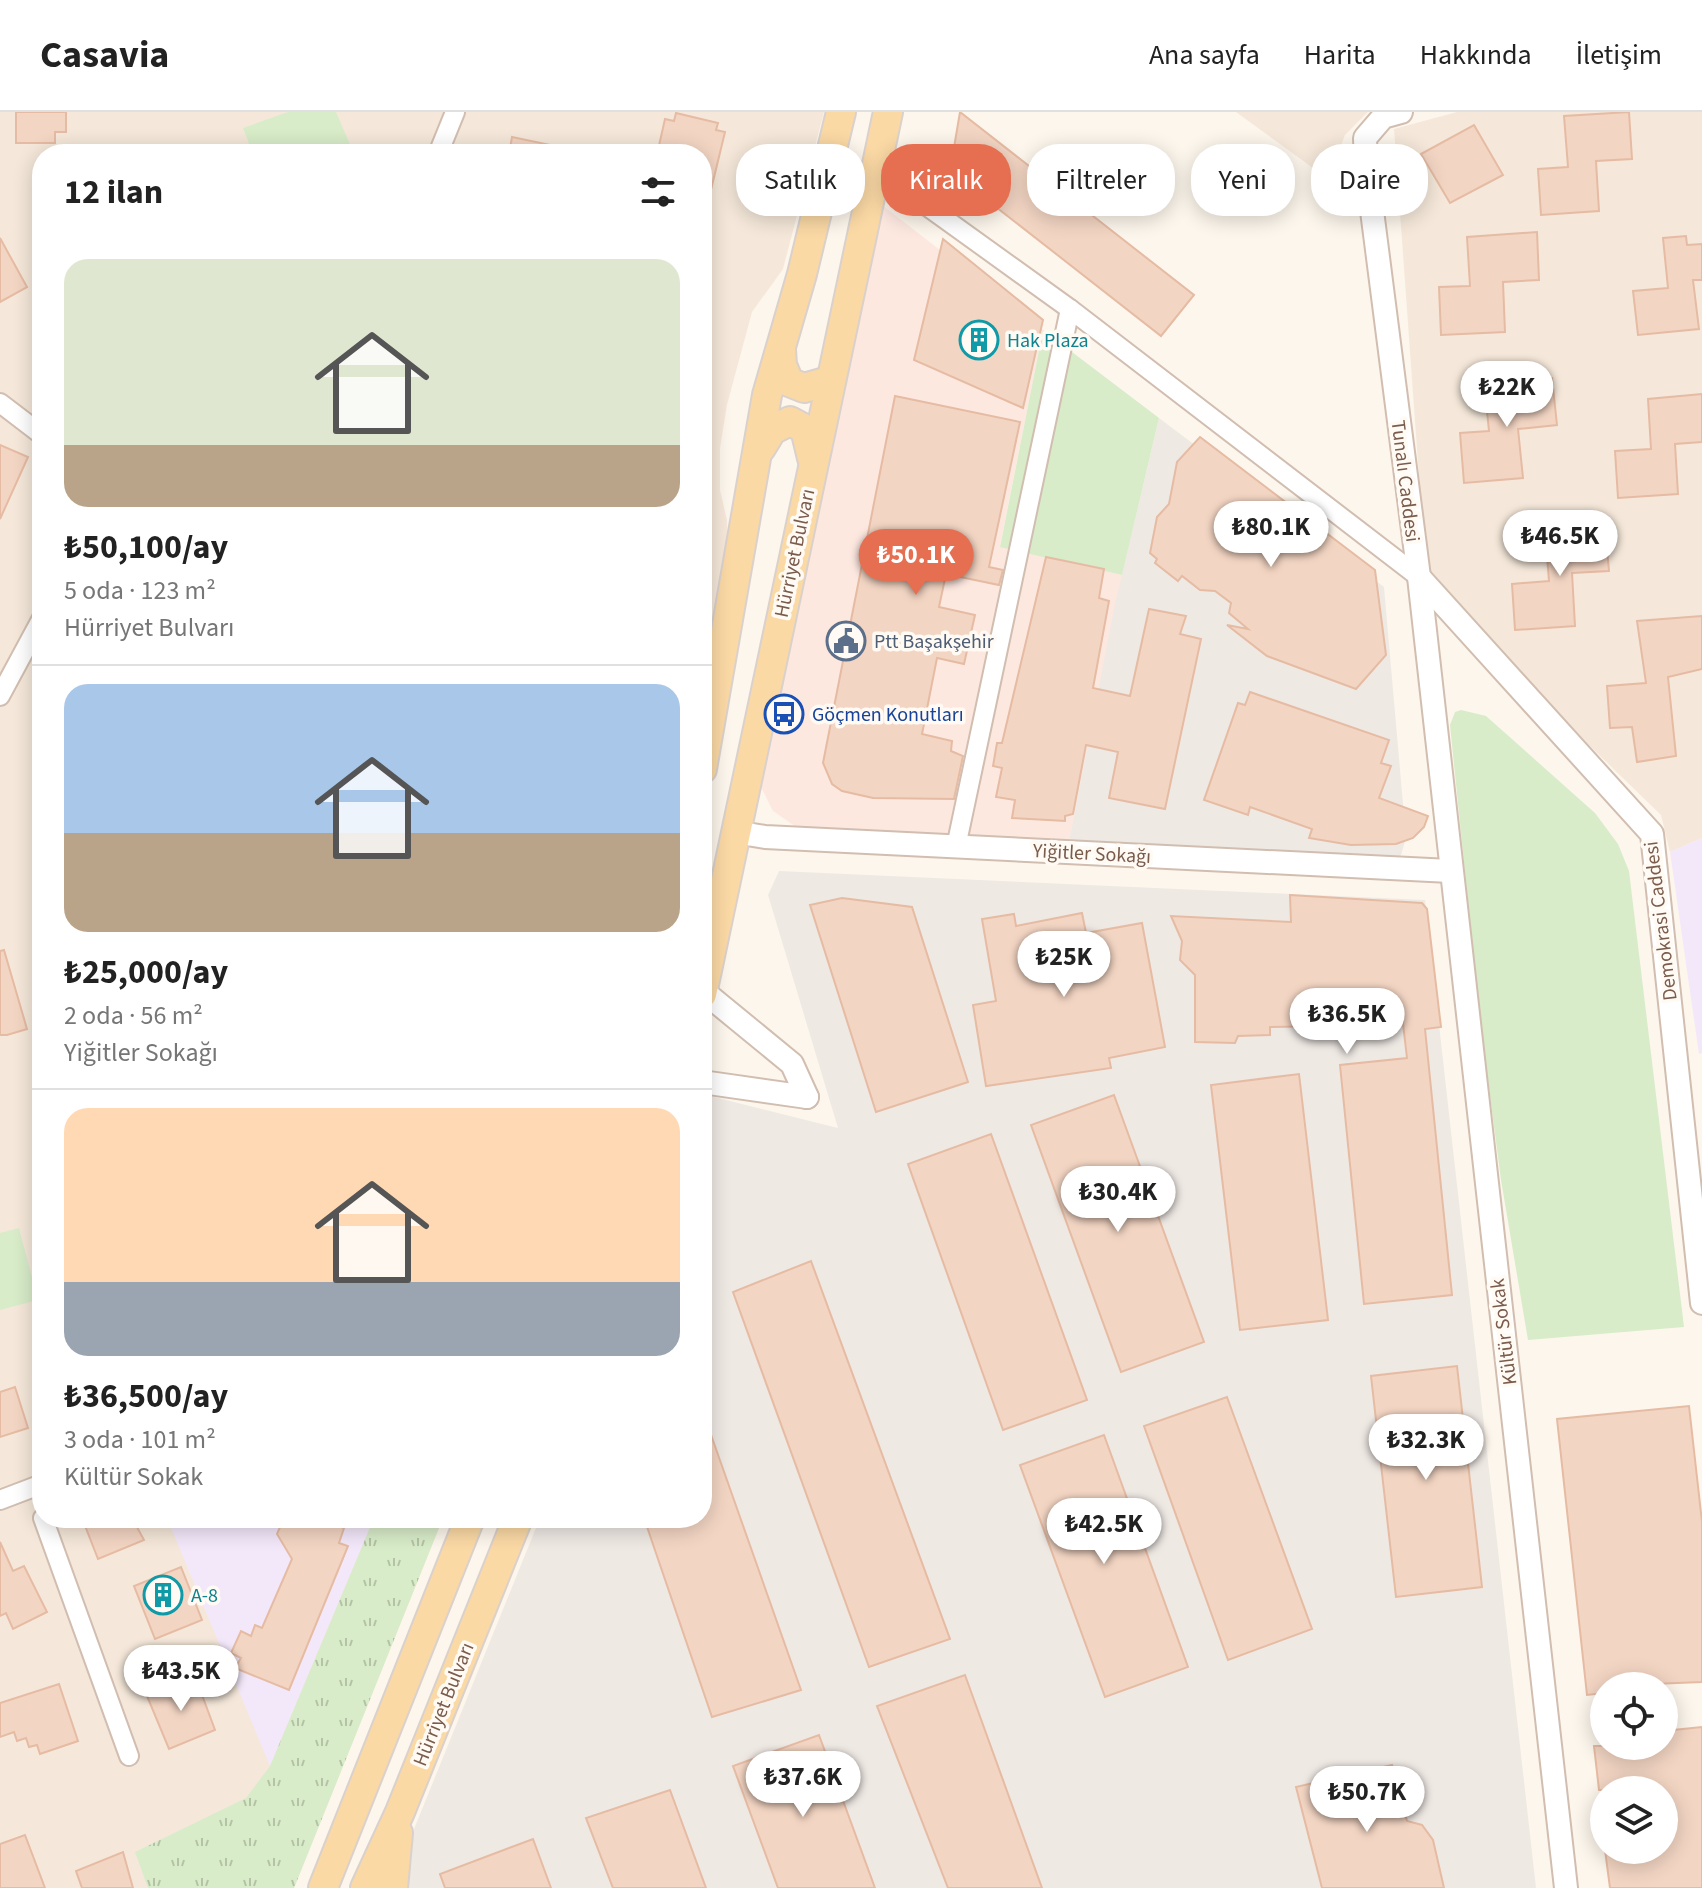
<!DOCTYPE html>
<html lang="tr">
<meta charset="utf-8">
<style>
:root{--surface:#fff;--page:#f2f2f2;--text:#222;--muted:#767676;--line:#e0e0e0;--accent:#e76f51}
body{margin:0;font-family:"Source Sans 3",sans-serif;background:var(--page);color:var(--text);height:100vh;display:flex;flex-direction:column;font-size:30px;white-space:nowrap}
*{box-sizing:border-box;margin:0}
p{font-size:26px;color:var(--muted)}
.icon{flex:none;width:44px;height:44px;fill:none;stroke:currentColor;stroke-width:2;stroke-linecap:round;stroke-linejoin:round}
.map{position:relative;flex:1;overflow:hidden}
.panel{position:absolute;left:32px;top:32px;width:680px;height:1384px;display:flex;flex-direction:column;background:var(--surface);border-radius:32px;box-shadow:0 4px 20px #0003}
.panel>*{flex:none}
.top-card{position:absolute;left:736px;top:32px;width:760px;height:72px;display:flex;gap:16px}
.fabs{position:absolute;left:1590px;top:1560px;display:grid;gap:16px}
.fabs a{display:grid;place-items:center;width:88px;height:88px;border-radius:50%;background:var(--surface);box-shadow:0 4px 20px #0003;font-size:40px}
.price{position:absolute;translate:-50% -68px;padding:0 18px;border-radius:28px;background:#fff;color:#222;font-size:26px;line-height:52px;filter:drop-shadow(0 2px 4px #0008)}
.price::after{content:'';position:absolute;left:50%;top:48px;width:24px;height:18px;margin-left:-12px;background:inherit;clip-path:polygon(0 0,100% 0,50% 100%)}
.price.selected{background:var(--accent);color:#fff}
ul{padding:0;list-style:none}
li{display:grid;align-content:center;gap:16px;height:424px;padding:0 32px}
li+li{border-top:2px solid var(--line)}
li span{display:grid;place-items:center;height:248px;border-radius:24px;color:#555}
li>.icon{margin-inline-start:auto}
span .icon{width:144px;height:144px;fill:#fffc;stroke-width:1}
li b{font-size:34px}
h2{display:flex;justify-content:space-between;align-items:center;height:96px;padding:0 32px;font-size:34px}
.chip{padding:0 28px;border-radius:32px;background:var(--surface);box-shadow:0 4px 20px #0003;font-size:28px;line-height:72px}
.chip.selected{background:var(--accent);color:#fff}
header{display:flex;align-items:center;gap:48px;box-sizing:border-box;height:112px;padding:0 40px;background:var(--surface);border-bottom:2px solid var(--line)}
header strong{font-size:38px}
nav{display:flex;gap:44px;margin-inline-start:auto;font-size:28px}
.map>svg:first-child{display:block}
.residential{fill:#f5e8da}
.commercial{fill:#fde8e0}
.industrial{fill:#efe9e4}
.education{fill:#f3e8fa}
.grass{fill:#d8ecc9}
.park{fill:url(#park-tufts)}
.building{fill:#f3d5c3;stroke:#e6bba3;stroke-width:2}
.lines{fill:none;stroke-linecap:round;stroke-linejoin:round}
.minor-casing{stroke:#d1beb0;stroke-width:22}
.tertiary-casing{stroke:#d1beb0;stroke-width:26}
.primary-casing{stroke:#dad1cd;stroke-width:32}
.minor{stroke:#fff;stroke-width:18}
.tertiary{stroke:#fff;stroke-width:22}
.primary{stroke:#fbd9a5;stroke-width:28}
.labels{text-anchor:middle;stroke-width:7;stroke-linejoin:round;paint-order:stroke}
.culture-label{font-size:20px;fill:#0d838f;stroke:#fffaf3;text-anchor:start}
.street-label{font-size:20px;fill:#7a5c4d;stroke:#fffaf3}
.service-label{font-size:20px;fill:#4e5e75;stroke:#fffaf3;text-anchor:start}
.transit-label{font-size:20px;fill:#164399;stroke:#fffaf3;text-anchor:start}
</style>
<header>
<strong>Casavia</strong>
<nav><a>Ana sayfa</a><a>Harita</a><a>Hakkında</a><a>İletişim</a></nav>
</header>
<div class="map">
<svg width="1702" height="1776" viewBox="0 0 1702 1776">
<defs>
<pattern id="park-tufts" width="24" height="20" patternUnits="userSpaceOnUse" patternTransform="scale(2)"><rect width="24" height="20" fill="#d8ecc9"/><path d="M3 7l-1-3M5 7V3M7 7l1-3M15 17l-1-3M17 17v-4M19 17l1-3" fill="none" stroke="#b4c2a5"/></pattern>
</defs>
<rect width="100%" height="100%" fill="#fdf6ec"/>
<!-- residential -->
<g class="residential">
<polygon points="0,0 824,0 783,157 752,200 727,293 720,336 720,378 727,408 728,443 702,558 702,42 42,42 42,1406 443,1406 294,1776 0,1776"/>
<polygon points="1236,0 1368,0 1345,23 1328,67"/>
<polygon points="1457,0 1702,0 1702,726 1670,740 1661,703 1427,476 1394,17"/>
</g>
<!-- commercial -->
<polygon class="commercial" points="882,93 1043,218 1000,434 1122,463 1067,740 802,719 773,699 760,673"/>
<!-- industrial -->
<g class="industrial">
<polygon points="1159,306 1384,475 1406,726 1401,743 1391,752 1067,740 1115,491"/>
<polygon points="779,759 1425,788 1536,1776 400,1776 410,1727 540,1406 702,1406 702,1005 710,984 838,1016 768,783"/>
</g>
<!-- education -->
<g class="education">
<polygon points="1702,726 1702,941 1699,942 1670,740"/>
<polygon points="167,1406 374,1406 270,1654"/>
</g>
<!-- grass -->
<g class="grass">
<polygon points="288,0 336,0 352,37 338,42 253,42 243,16"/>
<polygon points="1043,218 1159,306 1122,463 1000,435"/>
<polygon points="1461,598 1486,604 1595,701 1618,732 1629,759 1684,1215 1528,1228 1501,1068 1480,907 1450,613 1455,600"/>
<polygon points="19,1116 38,1188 0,1198 0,1121"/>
</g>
<!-- park -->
<polygon class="park" points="374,1406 443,1406 294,1776 148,1776 135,1740 246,1686 270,1654"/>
<!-- building -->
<g class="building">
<polygon points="16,0 66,0 66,20 55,20 55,31 16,31"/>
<polygon points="960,0 1194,183 1161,224 950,59"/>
<polygon points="1629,0 1632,47 1596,49 1599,99 1541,103 1538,57 1568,55 1564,4"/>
<polygon points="676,1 718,11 716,18 725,20 708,90 702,89 702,42 665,42 658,38 665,7 674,9"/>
<polygon points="1474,13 1503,63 1450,91 1421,42"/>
<polygon points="512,25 560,35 560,42 509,42"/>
<polygon points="1537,120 1539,168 1503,170 1505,220 1441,223 1439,175 1470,174 1467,125"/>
<polygon points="1686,124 1687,133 1702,132 1702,168 1693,168 1699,217 1638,223 1633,179 1668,176 1663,126"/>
<polygon points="0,126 27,175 0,190"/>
<polygon points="943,127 1043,208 1023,296 914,248"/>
<polygon points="1552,266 1557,313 1518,317 1523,366 1464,371 1460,321 1489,319 1484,271"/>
<polygon points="1702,282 1702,330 1675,332 1678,382 1618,386 1615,339 1651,337 1648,287"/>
<polygon points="895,284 1020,310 989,455 1003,458 999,473 946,462 939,495 975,503 964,552 937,546 922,622 952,629 951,639 963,644 954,687 873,686 842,679 832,672 823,651"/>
<polygon points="1200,325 1375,458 1386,543 1356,577 1267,544 1227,513 1248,517 1229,501 1231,491 1215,479 1200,478 1182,464 1178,469 1155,451 1157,447 1150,441 1157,405 1169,392 1177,350"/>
<polygon points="0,333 28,345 0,407"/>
<polygon points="1605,414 1609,459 1572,461 1575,514 1515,518 1512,472 1549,469 1545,419"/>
<polygon points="1046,445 1104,457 1099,486 1109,489 1093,576 1130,584 1149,497 1186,504 1180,522 1201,527 1165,697 1109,686 1118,640 1086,633 1073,702 1065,704 1065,709 1012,706 1015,688 996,685 1002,656 993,654 997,631 1002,631"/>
<polygon points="1702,504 1702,557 1668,565 1676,644 1637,650 1632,615 1610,616 1607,574 1646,571 1637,509"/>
<polygon points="1250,580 1389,628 1381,651 1391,654 1379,686 1428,704 1424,715 1413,726 1396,732 1351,733 1309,726 1312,717 1250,695 1248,703 1204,688 1238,591 1245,593"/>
<polygon points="1290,783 1422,791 1427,797 1441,915 1425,917 1452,1183 1364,1192 1340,953 1407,946 1402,903 1331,906 1332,914 1270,915 1270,923 1238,924 1235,931 1195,930 1195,863 1180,848 1182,829 1171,804 1291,810"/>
<polygon points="842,786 912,795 968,970 876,1000 810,793"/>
<polygon points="1082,801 1086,821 1142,811 1165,935 1109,946 1111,956 986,974 973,893 996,889 982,807 1014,802 1016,814"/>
<polygon points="4,838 27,917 7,923 0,923 0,839"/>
<polygon points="1299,962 1328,1208 1240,1218 1211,973"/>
<polygon points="1114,983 1204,1230 1121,1260 1031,1013"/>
<polygon points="991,1022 1087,1288 1003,1318 908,1052"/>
<polygon points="811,1149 950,1527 869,1555 733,1180"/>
<polygon points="1457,1254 1482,1475 1396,1485 1371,1264"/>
<polygon points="15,1275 28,1316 0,1325 0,1280"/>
<polygon points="1227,1285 1312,1517 1228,1548 1144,1314"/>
<polygon points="1689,1294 1702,1410 1702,1570 1604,1574 1604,1581 1587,1583 1557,1307"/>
<polygon points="704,1303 801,1578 712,1605 644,1406 702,1406"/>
<polygon points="1104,1323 1188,1555 1105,1585 1020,1353"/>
<polygon points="82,1406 132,1406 144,1428 98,1447"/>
<polygon points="284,1406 333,1406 332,1411 344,1416 339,1431 348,1434 289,1578 235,1556 241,1546 231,1541 241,1519 251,1524 255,1513 262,1516 292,1447 277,1422"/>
<polygon points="0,1430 13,1459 24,1454 47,1500 13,1517 6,1501 0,1504"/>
<polygon points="181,1455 202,1508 155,1527 134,1474"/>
<polygon points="965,1563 1042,1776 948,1776 877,1594"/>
<polygon points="195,1564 215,1618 169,1637 147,1584"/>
<polygon points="59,1572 78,1629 40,1642 37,1633 29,1635 26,1626 17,1629 14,1620 0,1625 0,1591"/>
<polygon points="1702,1615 1702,1776 1610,1776 1605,1738 1664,1738 1664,1678 1599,1678 1594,1634 1664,1634 1664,1619"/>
<polygon points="819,1623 875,1776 778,1776 733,1654"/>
<polygon points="1392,1653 1407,1709 1422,1713 1433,1728 1444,1776 1322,1776 1296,1675"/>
<polygon points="670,1678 706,1776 613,1776 586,1706"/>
<polygon points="25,1723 45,1776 0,1776 0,1732"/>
<polygon points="533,1727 551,1776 445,1776 440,1762"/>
<polygon points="123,1740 133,1776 82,1776 76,1759"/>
</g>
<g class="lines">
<!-- minor casing -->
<g class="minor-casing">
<g id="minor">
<polyline points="438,42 455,0"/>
<polyline points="874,56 1070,197 1419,465"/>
<polyline points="0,291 42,323"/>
<polyline points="0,584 42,506"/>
<polyline points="956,735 1070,197"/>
<polyline points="0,1388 42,1372"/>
<polyline points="43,1406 129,1644"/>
</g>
</g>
<!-- tertiary casing -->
<g class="tertiary-casing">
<g id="tertiary">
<polyline points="1401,0 1383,5 1365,26 1366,52 1419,465 1566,1776"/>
<polyline points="1419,465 1652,722 1702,1191"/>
<polyline points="735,720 765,725 1450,759"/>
<polyline points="703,879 792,952 807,985"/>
<polyline points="702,970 807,985"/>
</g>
</g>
<!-- primary casing -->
<g class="primary-casing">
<g id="primary">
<polyline points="781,238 782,253 789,270 804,276 829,269"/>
<polyline points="761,336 772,318 790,309 805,317 812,346"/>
<polyline points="702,657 767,283 802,162 841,0"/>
<polyline points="702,882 888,0"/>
<polyline points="323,1776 470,1406"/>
<polyline points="365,1776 400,1700 518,1406"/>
<polyline points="393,1776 398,1721"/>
</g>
</g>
<!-- minor -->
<use href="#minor" class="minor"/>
<!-- tertiary -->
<use href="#tertiary" class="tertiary"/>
<!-- primary -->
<use href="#primary" class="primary"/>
</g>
<!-- icons -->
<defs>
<g id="building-ring" transform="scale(2)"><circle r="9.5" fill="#fffaf3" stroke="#0f9aa8" stroke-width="1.5"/><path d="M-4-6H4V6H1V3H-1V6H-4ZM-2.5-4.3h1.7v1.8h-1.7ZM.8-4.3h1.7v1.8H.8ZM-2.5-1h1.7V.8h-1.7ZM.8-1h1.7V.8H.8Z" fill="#0f9aa8"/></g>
<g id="civic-ring" transform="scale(2)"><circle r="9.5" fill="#fffaf3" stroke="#5c6f8a" stroke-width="1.5"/><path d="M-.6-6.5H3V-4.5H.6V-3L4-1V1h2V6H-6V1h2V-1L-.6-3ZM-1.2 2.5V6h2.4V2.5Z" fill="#5c6f8a"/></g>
<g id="bus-ring" transform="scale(2)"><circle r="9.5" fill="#fffaf3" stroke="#1a4fb4" stroke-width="1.5"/><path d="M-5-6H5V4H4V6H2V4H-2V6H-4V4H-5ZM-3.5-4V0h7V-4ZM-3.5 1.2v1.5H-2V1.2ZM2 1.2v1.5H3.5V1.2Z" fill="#1a4fb4"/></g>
</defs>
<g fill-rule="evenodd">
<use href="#building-ring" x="979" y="228"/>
<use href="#civic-ring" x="846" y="529"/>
<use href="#bus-ring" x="784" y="602"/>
<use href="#building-ring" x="163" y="1483"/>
</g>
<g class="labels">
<!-- culture labels -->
<g class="culture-label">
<text x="1007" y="235">Hak Plaza</text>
<text x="191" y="1490">A-8</text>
</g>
<!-- street labels -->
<g class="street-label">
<text transform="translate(1406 369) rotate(83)" y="7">Tunalı Caddesi</text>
<text transform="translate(794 441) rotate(-78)" y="7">Hürriyet Bulvarı</text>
<text transform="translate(1092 741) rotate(3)" y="7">Yiğitler Sokağı</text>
<text transform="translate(1660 809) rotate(-97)" y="7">Demokrasi Caddesi</text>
<text transform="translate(1503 1220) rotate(-97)" y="7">Kültür Sokak</text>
<text transform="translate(443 1592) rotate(-68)" y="7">Hürriyet Bulvarı</text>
</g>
<!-- service labels -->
<g class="service-label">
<text x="874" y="536">Ptt Başakşehir</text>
</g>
<!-- transit labels -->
<g class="transit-label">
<text x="812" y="609">Göçmen Konutları</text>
</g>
</g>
</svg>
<div class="fabs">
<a><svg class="icon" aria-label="locate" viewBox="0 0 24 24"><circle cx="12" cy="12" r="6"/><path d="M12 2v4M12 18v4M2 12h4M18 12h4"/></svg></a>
<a><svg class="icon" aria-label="layers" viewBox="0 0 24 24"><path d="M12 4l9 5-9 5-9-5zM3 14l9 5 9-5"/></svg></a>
</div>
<b class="price" style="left:1507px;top:317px">₺22K</b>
<b class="price" style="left:1271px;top:457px">₺80.1K</b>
<b class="price" style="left:1560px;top:466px">₺46.5K</b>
<b class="price selected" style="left:916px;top:485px">₺50.1K</b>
<b class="price" style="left:1064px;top:887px">₺25K</b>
<b class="price" style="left:1347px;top:944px">₺36.5K</b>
<b class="price" style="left:1118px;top:1122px">₺30.4K</b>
<b class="price" style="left:1426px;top:1370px">₺32.3K</b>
<b class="price" style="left:1104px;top:1454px">₺42.5K</b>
<b class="price" style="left:181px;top:1601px">₺43.5K</b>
<b class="price" style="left:803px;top:1707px">₺37.6K</b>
<b class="price" style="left:1367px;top:1722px">₺50.7K</b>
<div class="top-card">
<a class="chip">Satılık</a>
<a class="chip selected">Kiralık</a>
<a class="chip">Filtreler</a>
<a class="chip">Yeni</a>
<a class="chip">Daire</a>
</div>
<section class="panel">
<h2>12 ilan<svg class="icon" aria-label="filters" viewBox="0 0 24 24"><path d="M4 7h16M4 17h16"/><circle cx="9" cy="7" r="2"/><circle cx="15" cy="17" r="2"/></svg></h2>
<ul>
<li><span style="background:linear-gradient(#dfe7d0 75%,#b9a48a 0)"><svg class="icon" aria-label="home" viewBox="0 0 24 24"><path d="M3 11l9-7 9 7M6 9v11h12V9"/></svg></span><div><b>₺50,100/ay</b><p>5 oda · 123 m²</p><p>Hürriyet Bulvarı</p></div></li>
<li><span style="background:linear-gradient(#a9c7e8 60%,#b9a48a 0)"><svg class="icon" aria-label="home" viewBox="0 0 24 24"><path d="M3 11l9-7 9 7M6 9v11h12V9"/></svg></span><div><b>₺25,000/ay</b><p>2 oda · 56 m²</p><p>Yiğitler Sokağı</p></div></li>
<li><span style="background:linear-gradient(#ffd9b3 70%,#9aa5b1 0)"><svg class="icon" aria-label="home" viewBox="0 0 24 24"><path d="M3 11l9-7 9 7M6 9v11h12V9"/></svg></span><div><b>₺36,500/ay</b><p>3 oda · 101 m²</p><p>Kültür Sokak</p></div></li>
</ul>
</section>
</div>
